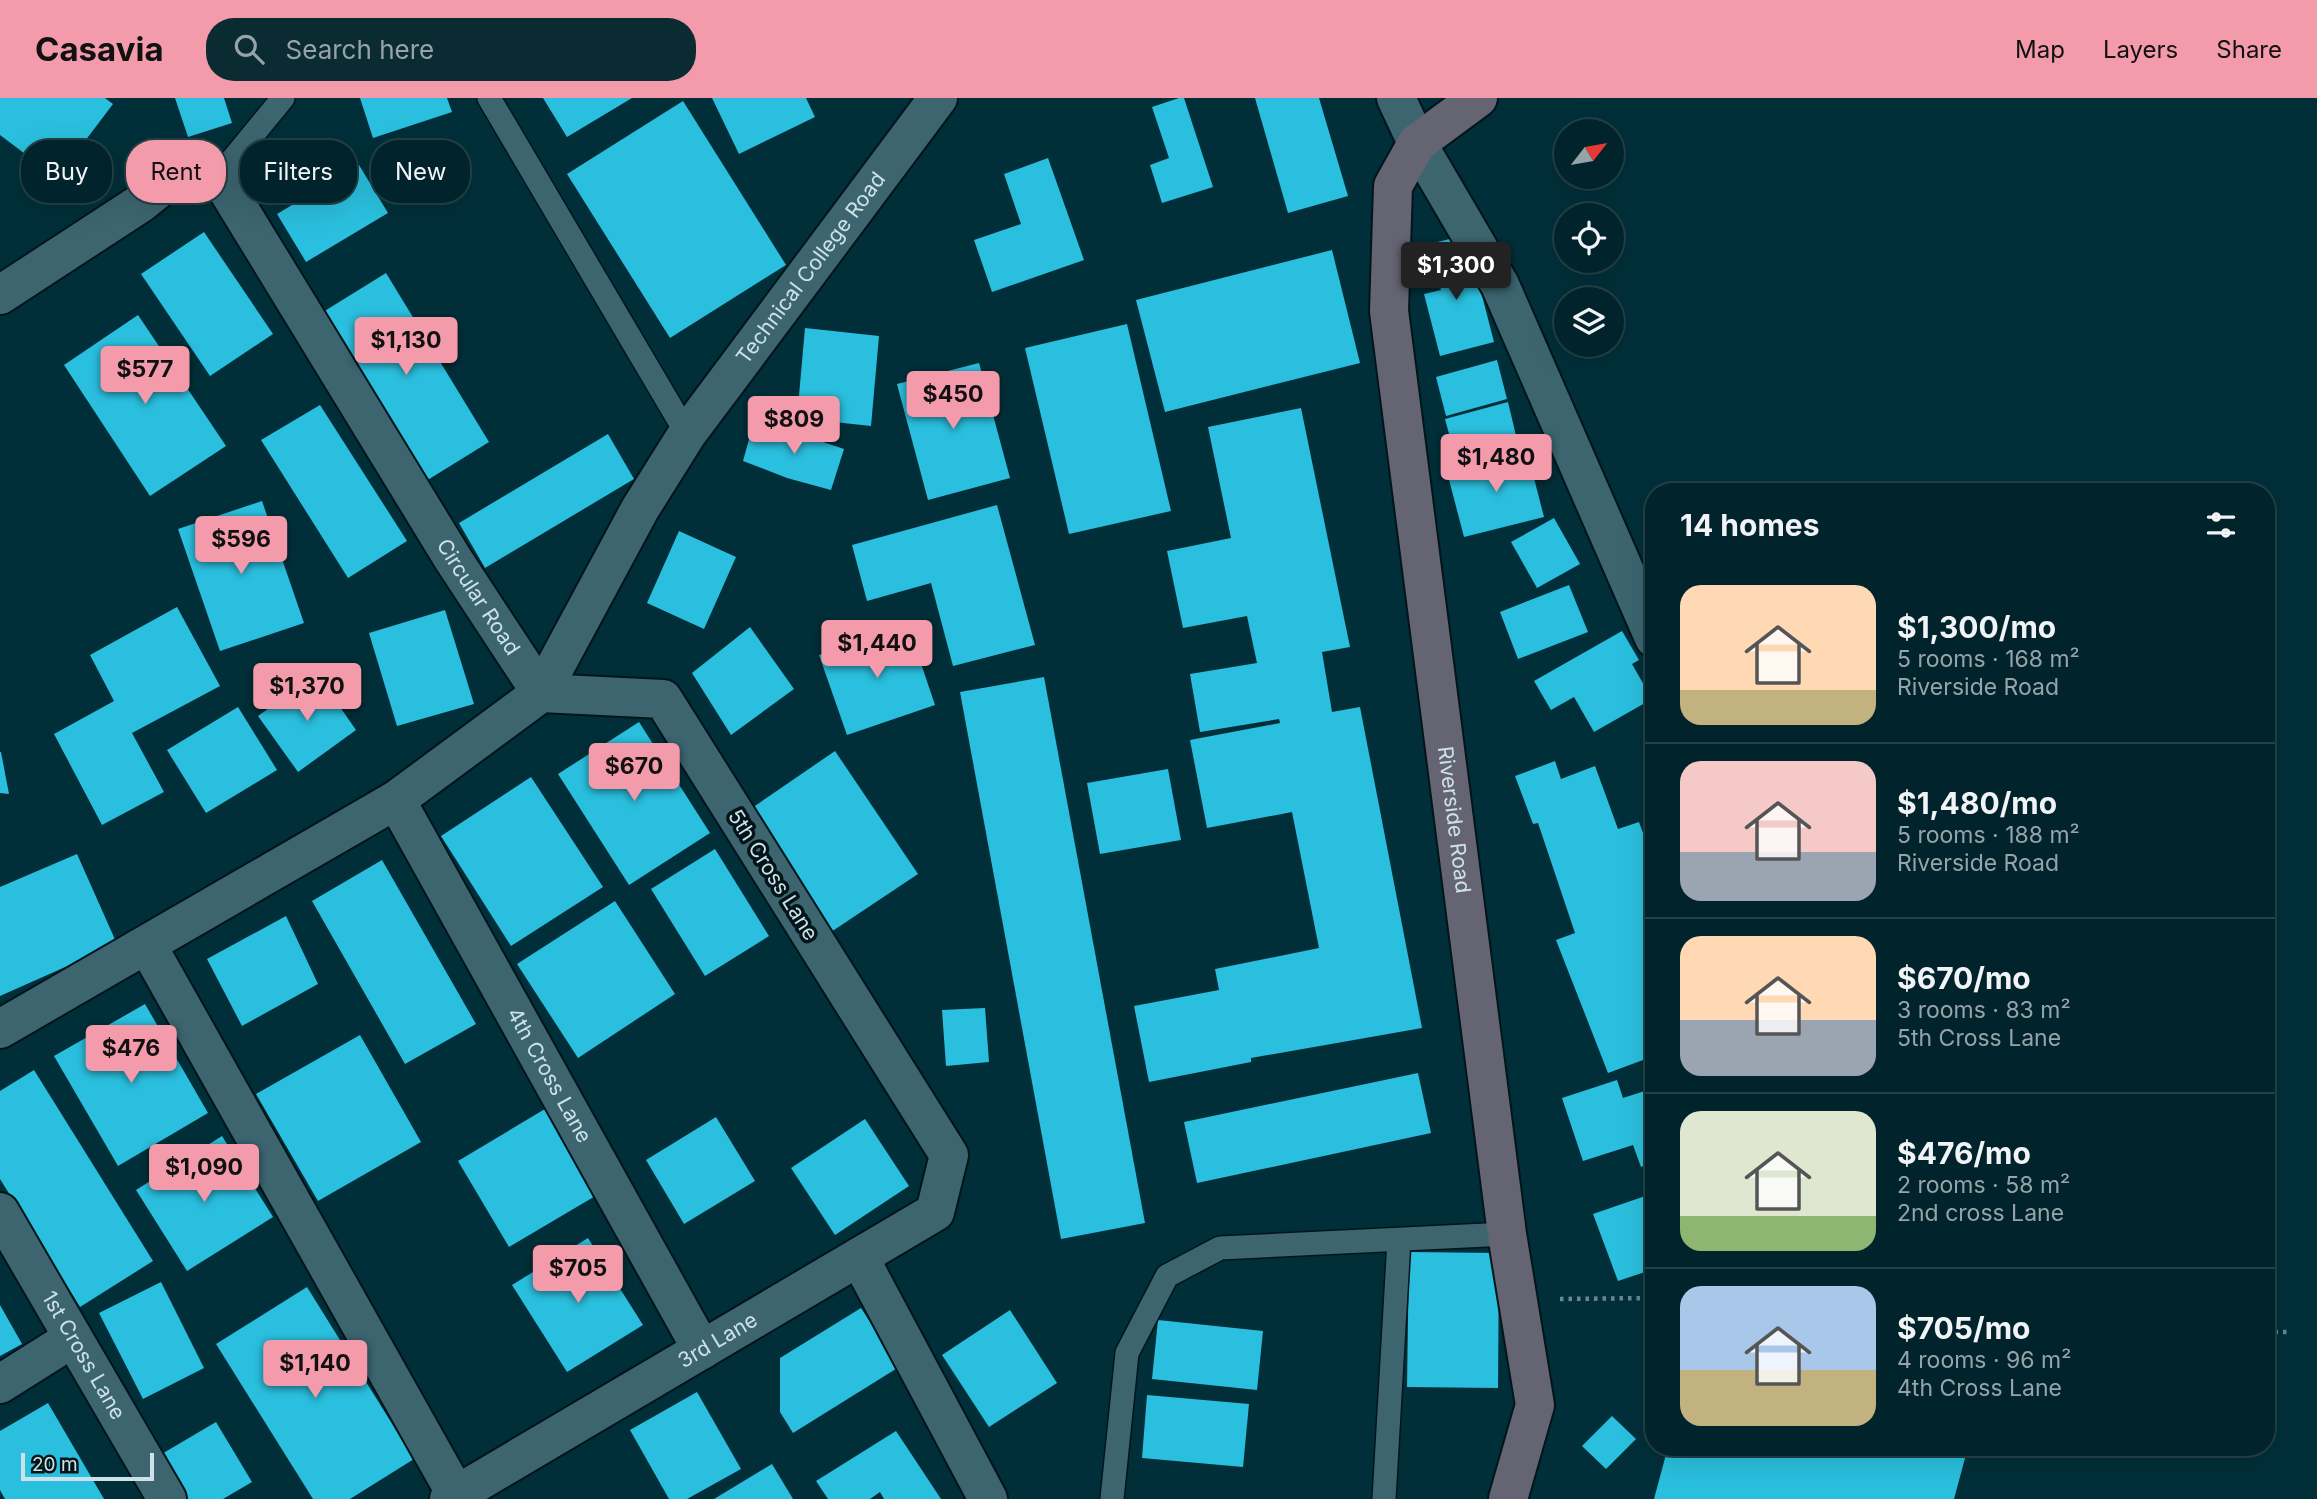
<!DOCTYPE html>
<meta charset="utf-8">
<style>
:root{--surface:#01232b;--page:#0b2b33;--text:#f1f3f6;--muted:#96a4a9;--line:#234047;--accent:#f39aab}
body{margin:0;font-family:Inter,sans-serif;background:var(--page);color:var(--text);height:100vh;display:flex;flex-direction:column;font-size:26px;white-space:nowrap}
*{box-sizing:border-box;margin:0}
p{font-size:23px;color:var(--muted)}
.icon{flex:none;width:38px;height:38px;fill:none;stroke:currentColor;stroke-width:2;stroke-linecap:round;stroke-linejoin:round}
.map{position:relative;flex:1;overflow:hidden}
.sheet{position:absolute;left:1645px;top:385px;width:630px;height:973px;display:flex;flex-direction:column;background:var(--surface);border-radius:28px;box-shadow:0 7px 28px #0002,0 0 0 2px var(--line)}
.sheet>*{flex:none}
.guide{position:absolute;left:21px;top:42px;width:665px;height:63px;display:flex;gap:14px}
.needle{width:46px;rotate:59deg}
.tools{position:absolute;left:1554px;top:21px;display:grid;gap:14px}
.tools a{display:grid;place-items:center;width:70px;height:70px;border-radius:50%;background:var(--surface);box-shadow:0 7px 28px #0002,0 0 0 2px var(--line);font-size:35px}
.scale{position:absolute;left:21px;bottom:18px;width:133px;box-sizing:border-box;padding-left:7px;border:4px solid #cce2e8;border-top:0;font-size:19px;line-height:24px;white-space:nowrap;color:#cce2e8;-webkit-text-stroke:5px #041519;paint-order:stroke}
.price{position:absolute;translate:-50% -60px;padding:0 16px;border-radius:7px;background:var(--accent);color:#111;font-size:23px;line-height:46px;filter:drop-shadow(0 2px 4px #0008)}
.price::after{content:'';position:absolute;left:50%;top:42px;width:21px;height:16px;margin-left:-10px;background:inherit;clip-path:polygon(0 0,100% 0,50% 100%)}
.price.active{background:#222;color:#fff}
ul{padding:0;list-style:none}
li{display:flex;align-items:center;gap:21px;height:175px;padding:0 35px}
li+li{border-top:2px solid var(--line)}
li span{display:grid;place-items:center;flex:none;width:196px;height:140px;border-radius:21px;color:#555}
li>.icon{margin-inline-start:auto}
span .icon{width:84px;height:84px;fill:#fffc;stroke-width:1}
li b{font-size:30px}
h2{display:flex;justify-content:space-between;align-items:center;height:84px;padding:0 35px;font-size:30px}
.pill{padding:0 24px;border-radius:28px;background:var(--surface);box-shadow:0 7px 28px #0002,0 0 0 2px var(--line);font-size:24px;line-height:63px}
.pill.active{background:var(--accent);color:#111}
header{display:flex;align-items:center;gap:42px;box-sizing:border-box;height:98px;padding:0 35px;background:var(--accent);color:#111}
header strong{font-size:33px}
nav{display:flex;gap:38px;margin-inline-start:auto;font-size:24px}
.search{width:490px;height:63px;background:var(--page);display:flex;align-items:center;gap:18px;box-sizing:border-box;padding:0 24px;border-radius:28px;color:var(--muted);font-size:26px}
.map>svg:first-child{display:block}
.building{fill:#2abfde}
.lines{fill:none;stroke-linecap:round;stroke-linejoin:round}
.lane-casing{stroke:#02151a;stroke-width:26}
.street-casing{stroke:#02151a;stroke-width:42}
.secondary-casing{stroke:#02151a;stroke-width:42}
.path{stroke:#668890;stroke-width:4.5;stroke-dasharray:3.5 5;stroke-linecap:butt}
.lane{stroke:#3c6570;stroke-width:23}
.street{stroke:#3c6570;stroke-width:38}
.secondary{stroke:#646472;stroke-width:38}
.labels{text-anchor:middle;stroke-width:7;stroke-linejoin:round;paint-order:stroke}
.street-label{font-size:21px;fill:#cce2e8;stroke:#041519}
</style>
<header>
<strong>Casavia</strong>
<div class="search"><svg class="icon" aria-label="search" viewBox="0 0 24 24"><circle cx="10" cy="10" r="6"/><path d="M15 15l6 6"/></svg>Search here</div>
<nav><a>Map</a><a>Layers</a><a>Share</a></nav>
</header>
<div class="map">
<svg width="2317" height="1401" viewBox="0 0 2317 1401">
<rect width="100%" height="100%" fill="#012f39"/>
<!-- building -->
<g class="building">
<polygon points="0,0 105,0 113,6 57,80 0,37"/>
<polygon points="175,0 224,0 232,25 188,39"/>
<polygon points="360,0 447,0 452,14 373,40"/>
<polygon points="543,0 632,0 567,39"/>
<polygon points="712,0 806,0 815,19 739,56"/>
<polygon points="1179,0 1184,0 1213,89 1162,105 1150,67 1169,60 1152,9"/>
<polygon points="1255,0 1319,0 1348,98 1288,115"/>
<polygon points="683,3 786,167 670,240 567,76"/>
<polygon points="1048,60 1084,162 992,194 974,142 1021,126 1004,76"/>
<polygon points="359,67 388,115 306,164 277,116"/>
<polygon points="204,134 273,236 210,278 141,176"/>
<polygon points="1458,139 1470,183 1478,182 1494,244 1440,258 1424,196 1441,192 1429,146"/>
<polygon points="1332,152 1360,265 1165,314 1136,202"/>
<polygon points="386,175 489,344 426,383 323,214"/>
<polygon points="138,217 226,348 150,398 64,267"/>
<polygon points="1127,226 1171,413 1069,436 1025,250"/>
<polygon points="805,230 879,238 871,328 797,320"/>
<polygon points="1497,262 1507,301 1446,318 1436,279"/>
<polygon points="979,265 1010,380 928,402 897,286"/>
<polygon points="1508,304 1518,346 1456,362 1445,321"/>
<polygon points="320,307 407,443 348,480 261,342"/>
<polygon points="1301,310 1350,549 1322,554 1332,614 1360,609 1422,930 1251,960 1251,964 1149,984 1134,908 1219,892 1215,871 1319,850 1292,714 1207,730 1190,642 1280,625 1279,621 1200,634 1190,576 1257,565 1247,518 1183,530 1167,453 1231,440 1208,329"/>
<polygon points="753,327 799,336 844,351 831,392 787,380 743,363"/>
<polygon points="608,336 634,381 485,470 459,425"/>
<polygon points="1527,353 1544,419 1464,439 1447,374"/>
<polygon points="262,403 304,525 220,553 178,431"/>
<polygon points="997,407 1035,547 953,568 931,485 867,503 852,447"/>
<polygon points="1554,420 1580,466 1537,490 1511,444"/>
<polygon points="679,433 736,459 704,531 647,505"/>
<polygon points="1569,487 1588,534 1518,561 1500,514"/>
<polygon points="177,509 220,588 132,635 164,694 102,727 54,636 114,603 90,557"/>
<polygon points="445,512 474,606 397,628 369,535"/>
<polygon points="908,527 935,607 847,637 819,557"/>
<polygon points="750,529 794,591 731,637 692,575"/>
<polygon points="1622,533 1639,562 1632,566 1652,601 1594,634 1574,599 1551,612 1534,583"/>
<polygon points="317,576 356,632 298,674 258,618"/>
<polygon points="1044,579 1145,1125 1061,1141 960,594"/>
<polygon points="238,609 277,672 206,715 167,652"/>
<polygon points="639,624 710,735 629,787 558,676"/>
<polygon points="835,653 918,776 831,834 749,712"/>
<polygon points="0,654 1,654 9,696 0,695"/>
<polygon points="1555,663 1561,681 1595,668 1618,731 1639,724 1648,749 1654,747 1654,958 1608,975 1556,842 1575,835 1538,725 1533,726 1515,678"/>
<polygon points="1168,671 1181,742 1100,756 1087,685"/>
<polygon points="531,679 603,789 511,848 441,738"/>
<polygon points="715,751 769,838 705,878 651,791"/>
<polygon points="77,756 117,846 0,898 0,789"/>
<polygon points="382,762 476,926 405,966 312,803"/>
<polygon points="615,803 675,896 578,960 517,866"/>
<polygon points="286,818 318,886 242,928 207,861"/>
<polygon points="145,906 208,1015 118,1068 54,958"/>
<polygon points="985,910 989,964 946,968 942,912"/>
<polygon points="360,937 421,1044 318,1103 256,996"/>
<polygon points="34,972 153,1163 80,1209 0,1081 0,993"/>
<polygon points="1418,975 1431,1035 1197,1085 1184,1024"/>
<polygon points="1617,982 1623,1000 1654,990 1654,1064 1641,1069 1633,1047 1583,1063 1562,1000"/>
<polygon points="545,1011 597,1097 509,1149 458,1063"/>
<polygon points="716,1019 755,1083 684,1126 646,1062"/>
<polygon points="865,1021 909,1088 835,1137 791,1070"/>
<polygon points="222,1038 273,1119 187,1173 136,1092"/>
<polygon points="1654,1095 1654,1171 1618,1183 1593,1116"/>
<polygon points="588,1140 643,1227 567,1274 512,1187"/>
<polygon points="1409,1154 1499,1155 1498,1290 1407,1289"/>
<polygon points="161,1184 204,1270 143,1301 99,1215"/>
<polygon points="307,1189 414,1361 350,1401 313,1401 216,1246"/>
<polygon points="0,1207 22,1246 0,1258"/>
<polygon points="861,1210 899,1269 793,1335 780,1314 780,1260"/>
<polygon points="1010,1212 1057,1285 989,1329 942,1257"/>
<polygon points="1158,1222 1263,1233 1257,1292 1152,1281"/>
<polygon points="697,1294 741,1371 687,1401 669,1401 630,1332"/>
<polygon points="1147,1297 1249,1306 1243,1369 1142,1360"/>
<polygon points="48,1305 104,1401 5,1401 0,1392 0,1333"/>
<polygon points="1612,1318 1636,1341 1606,1371 1582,1348"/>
<polygon points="216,1324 252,1384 223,1401 186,1401 160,1357"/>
<polygon points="896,1333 941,1401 884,1401 880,1394 870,1401 828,1401 816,1383"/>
<polygon points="1668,1349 1968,1349 1954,1401 1654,1401"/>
<polygon points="772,1366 793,1401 714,1401"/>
</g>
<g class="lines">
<!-- lane casing -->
<g class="lane-casing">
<g id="lane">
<polyline points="489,0 687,336"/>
<polyline points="219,78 283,0"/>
<polyline points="1112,1401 1127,1255 1167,1178 1220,1150 1507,1136"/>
<polyline points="1384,1401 1399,1142"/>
</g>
</g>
<!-- street casing -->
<g class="street-casing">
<g id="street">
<polyline points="1396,0 1417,45 1500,187 1654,540"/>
<path id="s1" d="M0,197L141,105L177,76L219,78L453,461L541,595L396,702L0,931"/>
<path id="s2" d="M396,702L702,1252"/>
<polyline points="147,847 457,1398"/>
<path id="s3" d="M0,1114L167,1401"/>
<polyline points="859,1159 988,1401"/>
<polyline points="0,1286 73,1240"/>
<path id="s4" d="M449,1401L935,1114L949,1057L663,601L541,595L640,411L687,336L938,0"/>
</g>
</g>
<!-- secondary casing -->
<g class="secondary-casing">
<g id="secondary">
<path id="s5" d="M1478,0L1417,45L1393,88L1389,213L1507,1136L1535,1307L1508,1401"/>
</g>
</g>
<!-- path -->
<g class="path">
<polyline points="1560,1201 1654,1200"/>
<polyline points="2266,1234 2289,1234"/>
</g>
<!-- lane -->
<use href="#lane" class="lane"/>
<!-- street -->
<use href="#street" class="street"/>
<!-- secondary -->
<use href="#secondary" class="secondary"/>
</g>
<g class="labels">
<!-- street labels -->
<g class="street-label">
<text dy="7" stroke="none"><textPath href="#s4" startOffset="1788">Technical College Road</textPath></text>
<text dy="7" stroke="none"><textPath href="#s1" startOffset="751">Circular Road</textPath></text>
<text dy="7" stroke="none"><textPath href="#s5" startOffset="763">Riverside Road</textPath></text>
<text transform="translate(773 777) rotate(58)" y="7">5th Cross Lane</text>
<text dy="7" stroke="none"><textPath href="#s2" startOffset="315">4th Cross Lane</textPath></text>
<text dy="7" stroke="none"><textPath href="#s4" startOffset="312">3rd Lane</textPath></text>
<text dy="7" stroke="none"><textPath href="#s3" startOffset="166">1st Cross Lane</textPath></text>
</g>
</g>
</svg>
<div class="tools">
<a><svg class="needle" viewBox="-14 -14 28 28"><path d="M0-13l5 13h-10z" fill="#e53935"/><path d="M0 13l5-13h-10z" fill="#96a4a9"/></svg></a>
<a><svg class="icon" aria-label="locate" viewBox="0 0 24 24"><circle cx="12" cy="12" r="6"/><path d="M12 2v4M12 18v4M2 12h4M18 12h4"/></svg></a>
<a><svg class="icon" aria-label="layers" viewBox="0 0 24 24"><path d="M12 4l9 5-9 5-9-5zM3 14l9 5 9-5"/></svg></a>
</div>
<div class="scale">20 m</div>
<b class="price active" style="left:1456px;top:204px">$1,300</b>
<b class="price" style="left:406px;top:279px">$1,130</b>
<b class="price" style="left:145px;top:308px">$577</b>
<b class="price" style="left:953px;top:333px">$450</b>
<b class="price" style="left:794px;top:358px">$809</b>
<b class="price" style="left:1496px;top:396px">$1,480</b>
<b class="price" style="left:241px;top:478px">$596</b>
<b class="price" style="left:877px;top:582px">$1,440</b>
<b class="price" style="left:307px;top:625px">$1,370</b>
<b class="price" style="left:634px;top:705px">$670</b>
<b class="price" style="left:131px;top:987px">$476</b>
<b class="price" style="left:204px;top:1106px">$1,090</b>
<b class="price" style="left:578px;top:1207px">$705</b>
<b class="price" style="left:315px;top:1302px">$1,140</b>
<div class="guide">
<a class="pill">Buy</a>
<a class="pill active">Rent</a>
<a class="pill">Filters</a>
<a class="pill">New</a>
</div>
<section class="sheet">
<h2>14 homes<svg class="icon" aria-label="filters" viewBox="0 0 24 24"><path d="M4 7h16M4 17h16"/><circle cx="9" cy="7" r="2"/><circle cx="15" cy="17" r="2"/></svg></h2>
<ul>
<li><span style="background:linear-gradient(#ffd9b3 75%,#c2b280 0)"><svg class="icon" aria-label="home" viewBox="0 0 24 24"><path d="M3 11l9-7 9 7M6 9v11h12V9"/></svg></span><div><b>$1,300/mo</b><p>5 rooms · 168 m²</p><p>Riverside Road</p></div></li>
<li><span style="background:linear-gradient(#f6c9c9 65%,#9aa5b1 0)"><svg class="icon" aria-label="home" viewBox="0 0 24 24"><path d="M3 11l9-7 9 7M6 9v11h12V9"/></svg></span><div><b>$1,480/mo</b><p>5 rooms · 188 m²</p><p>Riverside Road</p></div></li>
<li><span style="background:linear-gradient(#ffd9b3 60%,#9aa5b1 0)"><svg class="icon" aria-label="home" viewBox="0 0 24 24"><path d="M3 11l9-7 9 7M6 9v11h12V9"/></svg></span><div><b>$670/mo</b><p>3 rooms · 83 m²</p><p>5th Cross Lane</p></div></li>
<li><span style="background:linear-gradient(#dfe7d0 75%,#8fb573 0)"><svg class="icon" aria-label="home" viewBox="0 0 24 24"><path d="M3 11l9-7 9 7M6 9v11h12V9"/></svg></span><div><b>$476/mo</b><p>2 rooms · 58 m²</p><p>2nd cross Lane</p></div></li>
<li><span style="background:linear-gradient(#a9c7e8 60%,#c2b280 0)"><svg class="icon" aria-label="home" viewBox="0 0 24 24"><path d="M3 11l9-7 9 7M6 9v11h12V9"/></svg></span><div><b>$705/mo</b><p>4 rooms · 96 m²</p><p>4th Cross Lane</p></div></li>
</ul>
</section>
</div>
